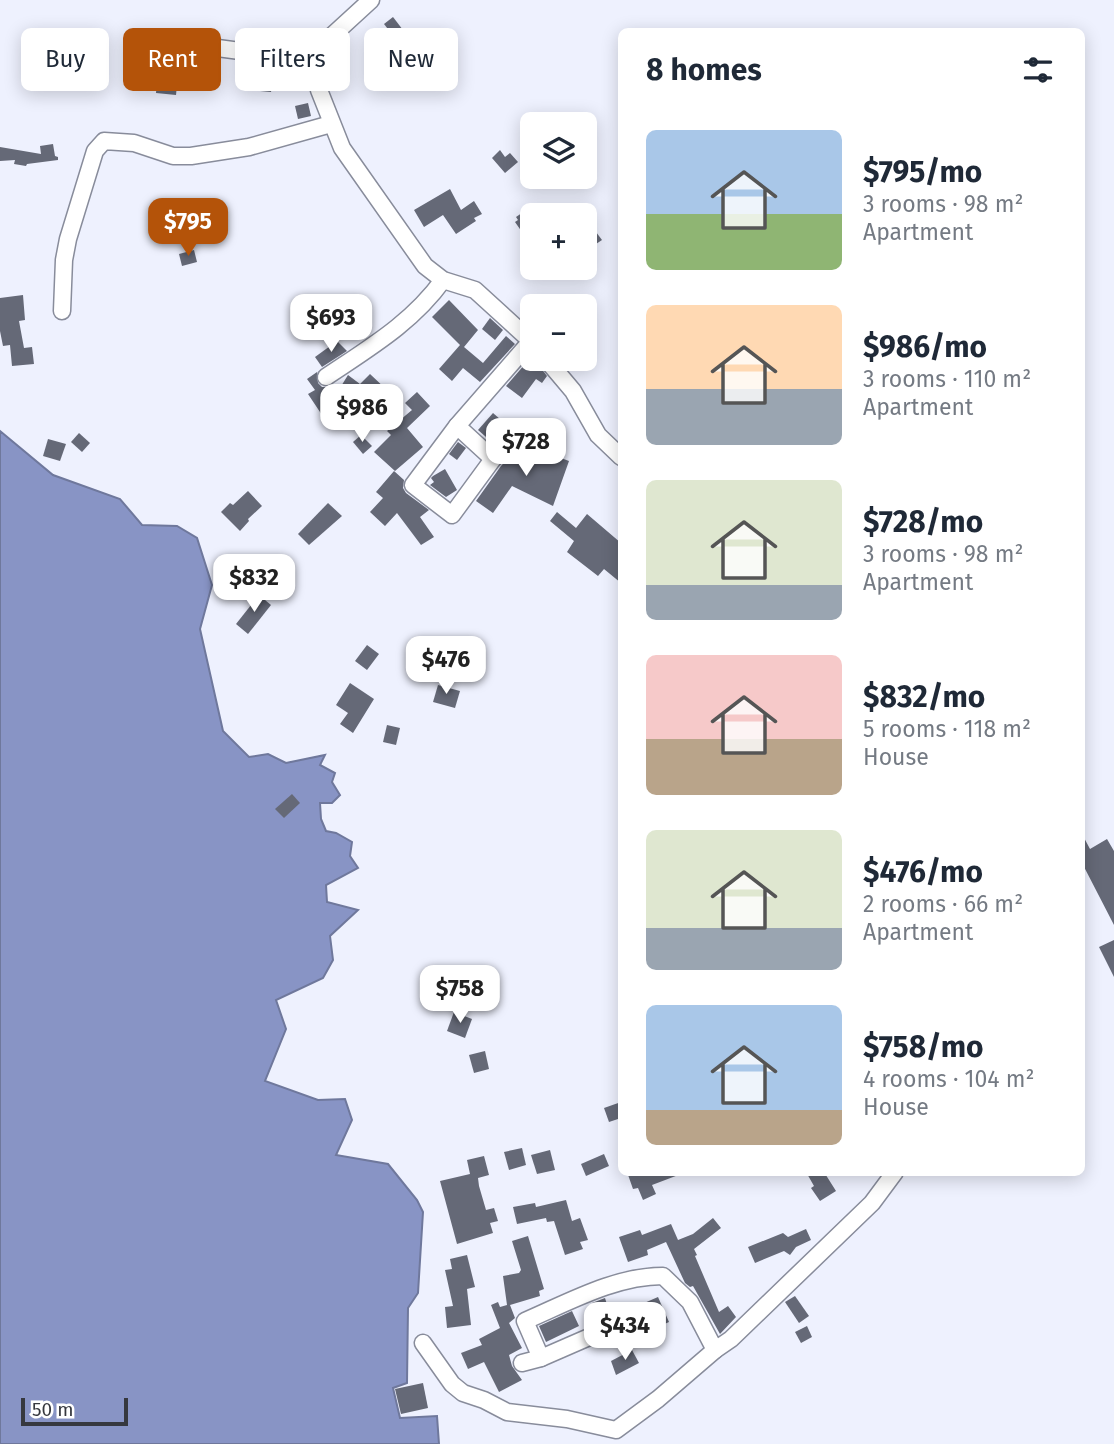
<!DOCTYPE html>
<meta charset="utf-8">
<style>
:root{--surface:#fff;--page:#f6f6f7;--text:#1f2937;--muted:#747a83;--accent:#b45309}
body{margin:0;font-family:"Fira Sans",sans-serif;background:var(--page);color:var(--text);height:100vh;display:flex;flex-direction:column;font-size:26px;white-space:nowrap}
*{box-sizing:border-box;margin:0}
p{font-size:23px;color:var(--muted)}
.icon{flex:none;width:38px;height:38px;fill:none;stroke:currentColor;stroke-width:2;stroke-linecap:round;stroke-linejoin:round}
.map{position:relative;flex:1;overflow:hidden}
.drawer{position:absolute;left:618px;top:28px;width:467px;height:1148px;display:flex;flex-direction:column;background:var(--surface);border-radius:10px;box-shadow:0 4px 18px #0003}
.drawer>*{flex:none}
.guide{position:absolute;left:21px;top:28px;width:492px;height:63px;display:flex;gap:14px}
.tools{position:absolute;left:520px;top:112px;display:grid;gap:14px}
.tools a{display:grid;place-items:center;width:77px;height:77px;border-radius:10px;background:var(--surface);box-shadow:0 4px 18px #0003;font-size:35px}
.scale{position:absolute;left:21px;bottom:18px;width:107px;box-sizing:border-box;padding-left:7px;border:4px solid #36383e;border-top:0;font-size:19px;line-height:24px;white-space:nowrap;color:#36383e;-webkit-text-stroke:5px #fff;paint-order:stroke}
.price{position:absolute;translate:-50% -60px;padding:0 16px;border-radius:14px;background:#fff;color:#222;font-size:23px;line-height:46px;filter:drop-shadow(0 2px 4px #0008)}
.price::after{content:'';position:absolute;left:50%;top:42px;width:21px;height:16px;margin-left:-10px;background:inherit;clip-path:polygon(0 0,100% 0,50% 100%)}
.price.current{background:var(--accent);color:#fff}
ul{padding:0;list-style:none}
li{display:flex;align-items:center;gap:21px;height:175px;padding:0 28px}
li span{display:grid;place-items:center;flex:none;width:196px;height:140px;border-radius:10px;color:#555}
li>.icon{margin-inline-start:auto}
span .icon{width:84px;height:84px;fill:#fffc;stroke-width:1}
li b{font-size:30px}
h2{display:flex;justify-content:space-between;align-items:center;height:84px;padding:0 28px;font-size:30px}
.tag{padding:0 24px;border-radius:10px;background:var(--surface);box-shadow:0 4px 18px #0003;font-size:24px;line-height:63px}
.tag.current{background:var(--accent);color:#fff}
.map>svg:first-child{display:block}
.water{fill:#8894c5;stroke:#6f789c;stroke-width:2}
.building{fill:#656977}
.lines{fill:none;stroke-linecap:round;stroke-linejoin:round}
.minor-casing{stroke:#888c9b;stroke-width:19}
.minor{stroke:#fff;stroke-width:16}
</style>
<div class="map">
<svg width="1114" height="1444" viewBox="0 0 1114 1444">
<rect width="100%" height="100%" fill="#eef1fe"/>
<!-- water -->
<polygon class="water" points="0,431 53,475 120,499 142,525 177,526 197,538 212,585 200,629 223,731 249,757 268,754 286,763 325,755 320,765 335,773 332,782 340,795 332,803 320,803 321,819 326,831 336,833 352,842 350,856 358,868 326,885 327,902 358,910 330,936 333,960 323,978 276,1000 286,1029 265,1081 318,1100 345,1099 352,1120 336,1155 388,1164 417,1200 423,1212 418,1293 408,1308 407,1383 393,1388 400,1418 437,1416 439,1444 0,1444"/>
<!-- building -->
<g class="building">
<polygon points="393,17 403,30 394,37 384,24"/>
<polygon points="32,30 53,33 50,51 29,47"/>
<polygon points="127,39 144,42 141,58 124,55"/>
<polygon points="58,51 90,57 86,78 55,73"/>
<polygon points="290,64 303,65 306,82 291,82"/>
<polygon points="261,79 273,80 271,92 260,91"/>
<polygon points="157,81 177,85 176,95 156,93"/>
<polygon points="308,103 311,116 298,119 295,106"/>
<polygon points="53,144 55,156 58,157 58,160 27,164 26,166 14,164 15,160 0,161 0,147 41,154 40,146"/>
<polygon points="500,150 505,157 510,153 518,162 505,173 492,158"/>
<polygon points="450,189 461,210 474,201 482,214 474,218 476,221 456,234 443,215 424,227 414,210"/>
<polygon points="532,206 532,238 525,230 522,232 515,222 518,220 516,217"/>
<polygon points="584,216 602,240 584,252"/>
<polygon points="194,250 197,262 182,266 179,254"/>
<polygon points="23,295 25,320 19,321 24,348 32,347 34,364 12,366 10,345 3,346 0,331 0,298"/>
<polygon points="449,300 478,330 464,347 483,363 506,336 515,344 480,382 463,368 452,381 439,369 460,345 432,317"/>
<polygon points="359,309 365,320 352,327 346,316"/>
<polygon points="490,318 503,330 495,340 482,329"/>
<polygon points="337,341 347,351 322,367 315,357"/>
<polygon points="532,356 547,376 542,383 536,379 522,398 506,386"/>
<polygon points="317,372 318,383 322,387 329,387 335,396 348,375 360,384 370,374 388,391 366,412 356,402 341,413 337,407 321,417 322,415 308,394 315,390 307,379"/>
<polygon points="417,392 430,406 407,428 423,447 395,471 374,452 391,435 387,431 412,410 405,403"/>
<polygon points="493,413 508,426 493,443 478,430"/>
<polygon points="79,433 90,443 82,452 71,442"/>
<polygon points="361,435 372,446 363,454 353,442"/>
<polygon points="48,439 66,444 60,461 43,456"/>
<polygon points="458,442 466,448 457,460 449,454"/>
<polygon points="526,445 569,461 553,506 512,486 493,513 476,501 501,466 514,452 519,455"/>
<polygon points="445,469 457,490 446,497 430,485 434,482 431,478 433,476"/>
<polygon points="394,471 404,480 403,488 406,493 429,510 420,517 434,537 421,545 397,513 385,526 370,512 383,498 376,492"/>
<polygon points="248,491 262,506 248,519 249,521 240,531 221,512 230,503 233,505"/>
<polygon points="328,503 342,516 309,545 298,534"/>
<polygon points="557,512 576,528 587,514 621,543 621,583 604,569 598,576 567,552 574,541 550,521"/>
<polygon points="259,595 271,605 248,634 236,624"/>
<polygon points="367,645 379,654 367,670 355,661"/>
<polygon points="425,645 439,651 427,677 413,671"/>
<polygon points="453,649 466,663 456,672 443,658"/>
<polygon points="350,683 374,699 353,733 340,724 348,713 336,705"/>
<polygon points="438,685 460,691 455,708 433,702"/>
<polygon points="387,725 400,728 396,745 383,742"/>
<polygon points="292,794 300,803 284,818 275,809"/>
<polygon points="1082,834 1090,849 1107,839 1114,851 1114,925 1082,863"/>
<polygon points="1114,940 1114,977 1099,947"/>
<polygon points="454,1012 472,1019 465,1038 447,1031"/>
<polygon points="485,1051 489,1069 474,1073 469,1055"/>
<polygon points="621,1102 621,1118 609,1122 604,1108"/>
<polygon points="522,1148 526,1165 509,1170 504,1152"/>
<polygon points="550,1150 555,1170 537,1174 531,1155"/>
<polygon points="604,1154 609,1166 586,1176 581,1164"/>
<polygon points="484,1156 489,1175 478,1178 479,1186 486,1210 494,1208 498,1221 490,1223 493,1233 457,1244 440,1181 470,1174 467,1160"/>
<polygon points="627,1172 681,1172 681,1174 652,1185 656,1194 643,1200 638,1188 633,1189"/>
<polygon points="806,1172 824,1172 836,1191 820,1201 811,1188 814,1186"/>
<polygon points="566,1200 572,1221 580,1218 588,1240 580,1242 583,1249 565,1255 554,1221 547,1222 546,1218 517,1224 513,1207 535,1203 536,1207"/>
<polygon points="713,1218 721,1228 694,1249 697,1255 695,1256 719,1312 728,1306 736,1317 720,1334 693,1286 690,1287 685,1283 666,1242 647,1250 648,1255 628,1262 619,1237 640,1230 642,1235 671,1224 678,1240 693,1234"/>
<polygon points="806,1229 811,1240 796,1247 790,1255 784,1251 755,1263 748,1247 783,1233 788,1237"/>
<polygon points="528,1236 544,1289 539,1291 540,1296 510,1305 515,1318 509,1323 522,1348 509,1355 512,1366 522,1380 499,1392 484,1362 468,1369 461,1353 482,1345 479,1339 500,1328 491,1305 498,1302 500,1307 507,1305 503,1276 519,1273 521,1270 512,1241"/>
<polygon points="467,1255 475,1287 467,1289 471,1325 447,1328 445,1307 453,1306 445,1270 452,1269 450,1259"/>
<polygon points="795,1296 809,1316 799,1323 785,1302"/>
<polygon points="658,1297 669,1322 620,1344 611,1321 637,1311 635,1307"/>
<polygon points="605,1298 610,1314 598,1319 592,1303"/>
<polygon points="572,1311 579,1326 546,1342 539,1326"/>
<polygon points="807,1326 812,1337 801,1343 795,1332"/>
<polygon points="632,1350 639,1363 616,1375 611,1361"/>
<polygon points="423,1383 428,1408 401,1414 395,1389"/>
</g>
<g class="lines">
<!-- minor casing -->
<g class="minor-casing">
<g id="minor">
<polyline points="371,0 311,55 319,90 342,148 425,266 443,280 475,290 532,342"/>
<polyline points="158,40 240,51 311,55"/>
<polyline points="62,311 64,260 68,239 95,151 104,141 134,143 173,156 191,156 249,147 331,124"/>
<polyline points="546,359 573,391 598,435 621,457"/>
<path d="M326,377C369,348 412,323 443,280"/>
<polyline points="457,426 493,459"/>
<polyline points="514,437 493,459 452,515 413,485 457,426 531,341"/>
<polyline points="423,1343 452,1384 463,1393 484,1400 507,1412 567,1419 616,1430 658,1399 715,1350"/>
<path d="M541,1358L525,1321C569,1302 615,1276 663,1276L690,1302L715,1350L731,1339L872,1203L895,1172"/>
<polyline points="522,1363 541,1358 603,1331"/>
</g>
</g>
<!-- minor -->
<use href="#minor" class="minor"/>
</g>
</svg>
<div class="tools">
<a><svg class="icon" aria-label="layers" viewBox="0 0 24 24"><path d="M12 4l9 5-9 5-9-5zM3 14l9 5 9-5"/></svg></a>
<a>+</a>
<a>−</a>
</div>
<div class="scale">50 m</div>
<b class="price current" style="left:188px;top:258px">$795</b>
<b class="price" style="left:331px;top:354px">$693</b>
<b class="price" style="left:362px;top:444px">$986</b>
<b class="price" style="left:526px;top:478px">$728</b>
<b class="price" style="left:254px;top:614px">$832</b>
<b class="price" style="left:446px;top:696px">$476</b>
<b class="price" style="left:460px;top:1025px">$758</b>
<b class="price" style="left:625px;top:1362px">$434</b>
<div class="guide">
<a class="tag">Buy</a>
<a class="tag current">Rent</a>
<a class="tag">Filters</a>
<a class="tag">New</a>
</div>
<section class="drawer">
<h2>8 homes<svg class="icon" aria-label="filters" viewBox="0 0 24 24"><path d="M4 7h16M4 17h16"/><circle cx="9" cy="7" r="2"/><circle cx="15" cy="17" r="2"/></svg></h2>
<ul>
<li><span style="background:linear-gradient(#a9c7e8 60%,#8fb573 0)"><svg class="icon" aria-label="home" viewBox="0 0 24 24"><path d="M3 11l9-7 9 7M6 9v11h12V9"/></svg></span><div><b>$795/mo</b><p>3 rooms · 98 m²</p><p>Apartment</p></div></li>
<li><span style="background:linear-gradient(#ffd9b3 60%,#9aa5b1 0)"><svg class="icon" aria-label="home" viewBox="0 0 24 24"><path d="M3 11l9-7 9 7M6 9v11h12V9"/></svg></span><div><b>$986/mo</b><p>3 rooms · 110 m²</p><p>Apartment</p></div></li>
<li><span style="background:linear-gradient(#dfe7d0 75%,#9aa5b1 0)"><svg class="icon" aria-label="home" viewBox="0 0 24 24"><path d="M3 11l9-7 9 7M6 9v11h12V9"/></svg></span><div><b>$728/mo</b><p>3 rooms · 98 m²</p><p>Apartment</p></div></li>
<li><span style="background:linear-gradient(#f6c9c9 60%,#b9a48a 0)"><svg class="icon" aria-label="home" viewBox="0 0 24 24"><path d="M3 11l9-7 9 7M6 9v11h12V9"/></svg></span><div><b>$832/mo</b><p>5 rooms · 118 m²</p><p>House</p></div></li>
<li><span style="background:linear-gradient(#dfe7d0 70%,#9aa5b1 0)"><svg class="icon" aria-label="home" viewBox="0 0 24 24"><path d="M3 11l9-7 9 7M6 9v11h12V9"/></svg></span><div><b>$476/mo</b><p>2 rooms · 66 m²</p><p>Apartment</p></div></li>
<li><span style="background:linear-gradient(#a9c7e8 75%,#b9a48a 0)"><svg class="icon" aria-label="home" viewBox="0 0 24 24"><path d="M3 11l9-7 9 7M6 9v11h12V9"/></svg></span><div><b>$758/mo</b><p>4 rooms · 104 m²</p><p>House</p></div></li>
</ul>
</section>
</div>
